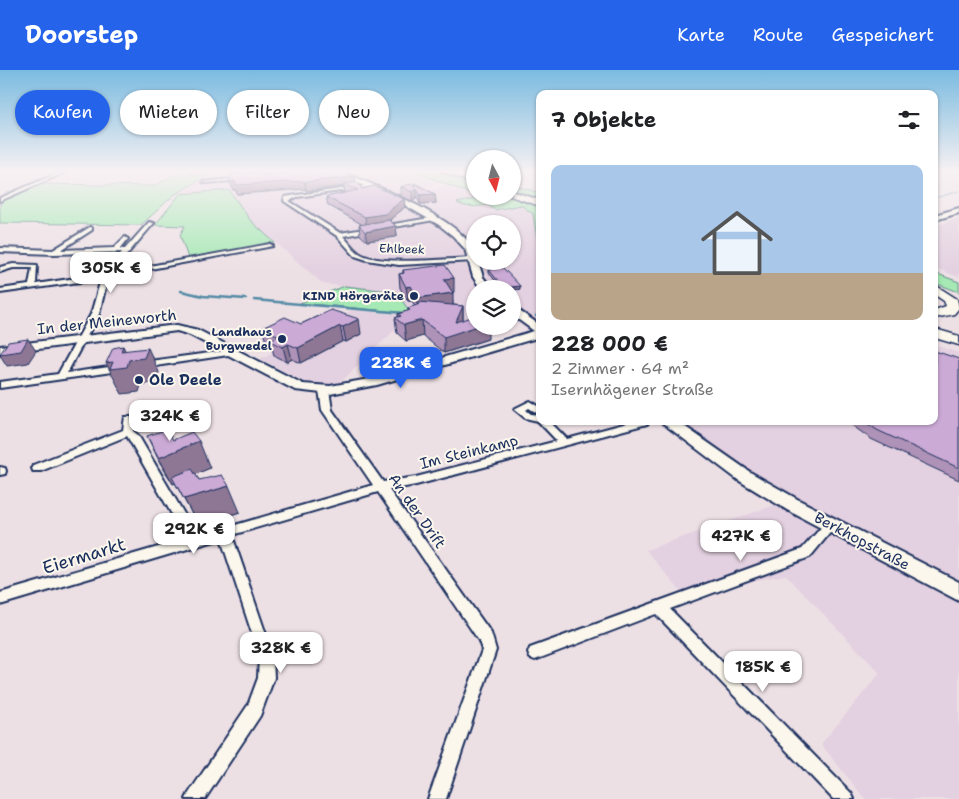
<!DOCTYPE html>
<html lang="de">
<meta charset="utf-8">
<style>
:root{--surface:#fff;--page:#f2f2f2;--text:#202124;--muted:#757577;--accent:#2563eb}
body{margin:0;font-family:"Shantell Sans",sans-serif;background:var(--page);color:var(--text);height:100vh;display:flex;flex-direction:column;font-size:19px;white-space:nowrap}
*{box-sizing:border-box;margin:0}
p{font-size:16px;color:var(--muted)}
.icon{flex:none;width:28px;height:28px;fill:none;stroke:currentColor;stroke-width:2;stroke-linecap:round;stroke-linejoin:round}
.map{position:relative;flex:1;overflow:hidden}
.details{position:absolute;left:536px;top:20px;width:402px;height:335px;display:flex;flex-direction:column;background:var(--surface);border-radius:10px;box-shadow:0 1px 4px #0004}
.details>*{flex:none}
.banner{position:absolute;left:15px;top:20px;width:446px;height:45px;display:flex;gap:10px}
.needle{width:32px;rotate:173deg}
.fabs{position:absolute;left:466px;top:80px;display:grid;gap:10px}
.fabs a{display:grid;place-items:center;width:55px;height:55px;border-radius:50%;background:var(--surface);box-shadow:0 1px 4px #0004;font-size:25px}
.price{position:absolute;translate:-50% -42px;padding:0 11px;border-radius:10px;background:#fff;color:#222;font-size:16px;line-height:32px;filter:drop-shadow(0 1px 2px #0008)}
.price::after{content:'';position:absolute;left:50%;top:30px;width:15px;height:11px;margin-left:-8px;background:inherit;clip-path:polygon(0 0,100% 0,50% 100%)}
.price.current{background:var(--accent);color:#fff}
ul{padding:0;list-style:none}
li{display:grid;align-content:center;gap:10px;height:265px;padding:0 15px}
li span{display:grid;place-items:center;height:155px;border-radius:10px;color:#555}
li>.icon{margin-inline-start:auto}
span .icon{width:90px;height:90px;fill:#fffc;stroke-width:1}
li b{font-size:21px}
h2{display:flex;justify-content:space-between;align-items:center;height:60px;padding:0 15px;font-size:21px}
.pill{padding:0 18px;border-radius:22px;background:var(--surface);box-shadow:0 1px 4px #0004;font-size:18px;line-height:45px}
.pill.current{background:var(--accent);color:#fff}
header{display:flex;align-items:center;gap:30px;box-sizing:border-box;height:70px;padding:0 25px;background:var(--accent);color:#fff}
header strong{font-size:24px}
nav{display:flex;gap:28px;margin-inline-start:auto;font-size:18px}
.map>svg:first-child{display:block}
.built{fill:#e3d0e0;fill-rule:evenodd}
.green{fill:#a6e9b4;stroke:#608c89}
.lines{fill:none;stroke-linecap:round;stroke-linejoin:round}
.stream-far1{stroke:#538aa5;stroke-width:1}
.stream{stroke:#538aa5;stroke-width:2.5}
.minor-casing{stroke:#1b2f5e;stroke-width:4}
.secondary-casing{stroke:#1b2f5e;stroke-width:4}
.motorway-casing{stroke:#1b2f5e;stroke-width:3}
.minor{fill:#fbf7ec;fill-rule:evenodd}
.secondary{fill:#fbf7ec;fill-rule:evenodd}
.motorway{fill:#fbf7ec;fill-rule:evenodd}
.wall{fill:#af92b7;stroke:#1b2f5e}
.shaded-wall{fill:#8e7795;stroke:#1b2f5e}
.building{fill:#cbaad5;stroke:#1b2f5e}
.poi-dot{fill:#1b2f5e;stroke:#fbf7ec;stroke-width:2}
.labels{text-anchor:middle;stroke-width:4;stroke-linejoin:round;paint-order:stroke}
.far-street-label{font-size:12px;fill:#1b2f5e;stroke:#fbf7ec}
.far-poi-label{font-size:12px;font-weight:bold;fill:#1b2f5e;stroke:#fbf7ec;text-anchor:end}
.street-label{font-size:15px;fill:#1b2f5e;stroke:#fbf7ec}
.poi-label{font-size:15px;font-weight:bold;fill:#1b2f5e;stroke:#fbf7ec;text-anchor:start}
.near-street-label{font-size:18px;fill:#1b2f5e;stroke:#fbf7ec}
</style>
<header>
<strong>Doorstep</strong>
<nav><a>Karte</a><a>Route</a><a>Gespeichert</a></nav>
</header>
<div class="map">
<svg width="959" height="729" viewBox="0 0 959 729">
<rect width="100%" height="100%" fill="#ede0e5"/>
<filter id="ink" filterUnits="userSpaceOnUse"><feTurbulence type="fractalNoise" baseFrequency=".02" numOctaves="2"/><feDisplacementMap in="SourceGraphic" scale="10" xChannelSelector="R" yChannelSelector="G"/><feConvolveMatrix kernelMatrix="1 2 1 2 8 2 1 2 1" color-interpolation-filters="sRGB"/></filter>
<g filter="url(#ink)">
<!-- built -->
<g class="built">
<path d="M219,100H424L427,101L408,103L438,114L419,118L426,121L445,116L481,129L465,135L471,138L487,135L495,140L521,135L533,144L537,168L540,170V269L513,250L512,219H475V249L410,243L396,222L323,214L250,150L229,120L180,124ZM475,154H512V191H475Z"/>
<polygon points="959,148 959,207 935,198 935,156"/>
<polygon points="352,240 409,246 338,315 311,314 301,310 260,289"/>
<polygon points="935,275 959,283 959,729 865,729 821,674 880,603 786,505 682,523 646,480 778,434 740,411 656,351 935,351"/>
</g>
<!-- green -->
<g class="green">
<path d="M424,100H467L475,102V126H512L513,115L540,123V170L537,168L533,144L521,135L495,140L487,135C476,137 467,138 457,133L480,128L416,102L426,101Z"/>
<polygon points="176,104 209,105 174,125 141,155 0,153 0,132 40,114 154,116"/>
<polygon points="229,120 250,150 275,173 188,188 180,165 185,156 155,155 180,124"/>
<polygon points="935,203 959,212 959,222 935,213"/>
<polygon points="345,216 397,222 410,243 300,233"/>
</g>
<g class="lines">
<!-- stream-far1 -->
<polyline class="stream-far1" points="935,128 959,121"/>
<!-- stream -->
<g class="stream">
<polyline points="181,221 203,226 246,229"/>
<polyline points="254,230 403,243"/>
<polyline points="536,246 540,245"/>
<polyline points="512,251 516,251"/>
</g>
<!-- minor casing -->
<g class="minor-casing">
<g id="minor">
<polygon points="65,100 70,100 0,131 0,128"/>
<polygon points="243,108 245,110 205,113 203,112"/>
<path d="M371,115L369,117L297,127L289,131L340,163L436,147L437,148L434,150L343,166C348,171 353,179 359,183C377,196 448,189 472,188L474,189V191L399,195L367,190L355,186L337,166L284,131L285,127L297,125Z"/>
<polygon points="149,152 154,153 111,203 270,174 273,176 108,207 99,244 67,303 123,295 126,296 127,298 126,300 0,318 0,312 58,304 91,244 101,209 0,223 0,219 29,215 32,198 13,198 0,202 0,197 13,194 37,195 36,214 103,204 122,182 54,184 0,182 0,178 53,180 90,157 92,158 92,160 61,180 114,178 125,167 128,169 120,179 125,179"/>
<polygon points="232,280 236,282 235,284 142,298 138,295 142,292"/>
<polygon points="324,317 329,320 332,340 383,412 416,407 557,371 538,351 525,348 514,339 530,331 540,337 540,345 529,338 526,340 531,344 540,345 540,351 549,351 567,369 635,351 649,352 647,354 416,415 389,420 491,563 496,580 446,729 428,729 482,580 479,571 378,422 232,465 273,585 274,608 260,646 205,729 186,729 189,723 248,635 258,608 259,585 221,469 0,535 0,523 186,469 127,366 41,401 33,401 32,398 33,395 123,360 125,347 131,347 133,361 138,365 197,466 373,415 322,340 319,320"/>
<polygon points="0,397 5,398 6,401 5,404 0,405"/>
<polygon points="830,450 834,452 836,455 834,458 810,487 670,539 851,723 854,729 833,729 656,544 535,590 530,588 528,583 530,578 802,479 826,452"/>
</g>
</g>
<!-- secondary casing -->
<g class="secondary-casing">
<g id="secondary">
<path d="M329,100H337C370,113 459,148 474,180C475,183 475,187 475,191H478L483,207L492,219H481L473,207L465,179L453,166L439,155L401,133Z"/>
<polygon points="959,138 959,143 935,150 935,145"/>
<polygon points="512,236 540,255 540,267 377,315 330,324 295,320 190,265 177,261 0,284 0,276 177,255 198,260 303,314 330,316 369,309 534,261 512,245"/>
<polygon points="660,351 677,351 750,402 799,430 959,512 959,531 787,440 738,410"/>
</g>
</g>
<!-- motorway casing -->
<g class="motorway-casing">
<g id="motorway">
<polygon points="438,100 450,100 475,108 475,114"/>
<polygon points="512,121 540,130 540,136 510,126 512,126"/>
<polygon points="935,215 957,229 959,238 954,244 935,248 935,240 946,236 944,231 935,225"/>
<polygon points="935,259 959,266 959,275 935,268"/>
</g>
</g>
<!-- minor -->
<use href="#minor" class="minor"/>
<!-- secondary -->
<use href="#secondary" class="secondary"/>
<!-- motorway -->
<use href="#motorway" class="motorway"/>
</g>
<!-- wall -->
<g class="wall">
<polygon points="334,102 355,107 356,112 362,119 404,129 405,137 390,150 396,156 397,166 367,171 360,165 359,155 363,155 328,135 326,127 346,123 345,122 344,116 306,121 306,119 237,124 236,120 233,120 263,105"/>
<polygon points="414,113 435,124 436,133 420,134 417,127 412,131 401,126 401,117 415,115"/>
<polygon points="403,200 454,222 452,222 453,235 463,236 463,250 488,269 444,283 423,266 406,271 397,263 395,248 398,247 398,244 408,241 408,238 415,236 412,231 408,231 400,218 399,204 403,203"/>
<polygon points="489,200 520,219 512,220 512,219 502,219 489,203"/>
<polygon points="331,240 361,264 346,272 343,271 301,293 292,289 287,292 274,285 271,275 266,272 262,258 301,254"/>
<polygon points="959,289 959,410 871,369 846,351 935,351"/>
<polygon points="147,366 173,370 210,398 195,404 199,410 240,442 198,455 175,413 173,414 160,393"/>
</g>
<!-- shaded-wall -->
<g class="shaded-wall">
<polygon points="355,107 356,115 344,114 344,116 306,121 305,112"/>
<polygon points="304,111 306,119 237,124 236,120 233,120 230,112"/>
<polygon points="417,118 417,127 412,131 412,122"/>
<polygon points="435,124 436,133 420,134 420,125"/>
<polygon points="404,129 405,137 386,153 366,157 365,147"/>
<polygon points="396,156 397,166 396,167 367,171 365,162"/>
<polygon points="454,208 454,222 445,224 444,209"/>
<polygon points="411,216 412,231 408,231 406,217"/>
<polygon points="520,216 520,219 512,220 512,219 504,219"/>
<polygon points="453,223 453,238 420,234 419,232 420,242 418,243 417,228"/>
<polygon points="463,236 463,251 478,256 488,256 488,269 444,283 444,267"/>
<polygon points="359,249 361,264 346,272 343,257"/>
<polygon points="422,250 423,266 406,271 404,255"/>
<polygon points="340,256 343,271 301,293 298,278"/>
<polygon points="28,269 36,281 28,293 7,296 0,285 0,284"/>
<polygon points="288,274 292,289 287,292 283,277"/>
<polygon points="123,276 130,290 148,278 159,302 155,312 141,315 139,322 122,324 106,293 121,281"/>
<polygon points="199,371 210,398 173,414 159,388"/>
<polygon points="229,416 240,442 198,455 184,429"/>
</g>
<!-- building -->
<g class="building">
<polygon points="289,100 301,100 301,102 317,100 333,100 334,102 343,101 347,105 355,107 305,112 304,111 235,115 235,111 230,112 230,104 262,101 263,105 287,103 286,101"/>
<polygon points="358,112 362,119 374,116 404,129 385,144 365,147 326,127 358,120 344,114"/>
<polygon points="414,113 435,124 420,125 417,118 412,122 401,117 410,114 415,116"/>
<polygon points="389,150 396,156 365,162 359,155"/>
<polygon points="445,195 454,208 444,209 453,223 417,228 411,216 406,217 399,204 404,203 403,200"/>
<polygon points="503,198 520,216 504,218 489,200"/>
<polygon points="419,232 463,236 456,252 475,246 475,256 478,256 444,267 422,250 404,255 395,248 401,246 398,244 410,240 408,238 420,234"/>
<polygon points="331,240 359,249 343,257 340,256 298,278 288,274 283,277 269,270 279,266 262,258 285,247 301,254"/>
<polygon points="28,269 21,281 0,284 8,272"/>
<polygon points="123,276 121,281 148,278 144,288 129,290 127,297 110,299 113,292 106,293 113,278"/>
<polygon points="935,281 959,289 959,398 877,360 864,351 935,351"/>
<polygon points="167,359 173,370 192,362 199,371 159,388 147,366"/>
<polygon points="192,399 199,410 222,405 229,416 184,429 172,407"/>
</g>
</g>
<!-- sky -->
<linearGradient id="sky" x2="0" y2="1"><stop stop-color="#7bbbe0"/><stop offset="0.5" stop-color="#f7f1f3"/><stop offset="1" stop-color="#f7f1f3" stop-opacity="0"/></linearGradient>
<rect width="959" height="202" fill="url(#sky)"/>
<!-- markers -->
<g class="poi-dot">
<circle cx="414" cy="226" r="5"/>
<circle cx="282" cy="269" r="5"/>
<circle cx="139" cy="310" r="5"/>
</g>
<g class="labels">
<!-- far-street labels -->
<g class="far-street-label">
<text transform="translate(402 179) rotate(2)" y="4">Ehlbeek</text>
</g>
<!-- far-poi labels -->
<g class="far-poi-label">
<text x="404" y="230">KIND Hörgeräte</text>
<text x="272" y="266">Landhaus<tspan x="272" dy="14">Burgwedel</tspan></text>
</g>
<!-- street labels -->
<g class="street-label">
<text transform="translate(107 252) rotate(-6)" y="5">In der Meineworth</text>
<text transform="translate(469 382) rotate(-14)" y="5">Im Steinkamp</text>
<text transform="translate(417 441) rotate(55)" y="5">An der Drift</text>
<text transform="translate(862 471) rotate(28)" y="5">Berkhopstraße</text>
</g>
<!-- poi labels -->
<g class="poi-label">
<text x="149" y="315">Ole Deele</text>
</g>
<!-- near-street labels -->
<g class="near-street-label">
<text transform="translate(84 486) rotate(-17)" y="6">Eiermarkt</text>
</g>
</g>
</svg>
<div class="fabs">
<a><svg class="needle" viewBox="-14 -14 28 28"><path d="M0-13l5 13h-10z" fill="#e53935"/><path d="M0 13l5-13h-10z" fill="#757577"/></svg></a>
<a><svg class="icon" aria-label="locate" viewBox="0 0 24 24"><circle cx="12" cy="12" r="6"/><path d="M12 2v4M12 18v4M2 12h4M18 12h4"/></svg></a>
<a><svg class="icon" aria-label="layers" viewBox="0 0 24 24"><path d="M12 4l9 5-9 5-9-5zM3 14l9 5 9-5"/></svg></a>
</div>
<b class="price" style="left:111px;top:224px">305K €</b>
<b class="price current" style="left:401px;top:319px">228K €</b>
<b class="price" style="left:170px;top:372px">324K €</b>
<b class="price" style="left:194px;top:485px">292K €</b>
<b class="price" style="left:741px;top:492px">427K €</b>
<b class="price" style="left:281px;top:604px">328K €</b>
<b class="price" style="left:763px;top:623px">185K €</b>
<div class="banner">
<a class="pill current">Kaufen</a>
<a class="pill">Mieten</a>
<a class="pill">Filter</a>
<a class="pill">Neu</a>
</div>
<section class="details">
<h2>7 Objekte<svg class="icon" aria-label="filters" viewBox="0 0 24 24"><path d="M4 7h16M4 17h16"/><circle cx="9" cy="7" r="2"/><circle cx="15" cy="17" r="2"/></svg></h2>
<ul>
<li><span style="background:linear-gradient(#a9c7e8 70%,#b9a48a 0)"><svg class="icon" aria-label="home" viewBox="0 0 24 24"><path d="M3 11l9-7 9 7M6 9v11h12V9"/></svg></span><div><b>228 000 €</b><p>2 Zimmer · 64 m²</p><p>Isernhägener Straße</p></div></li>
</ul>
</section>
</div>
